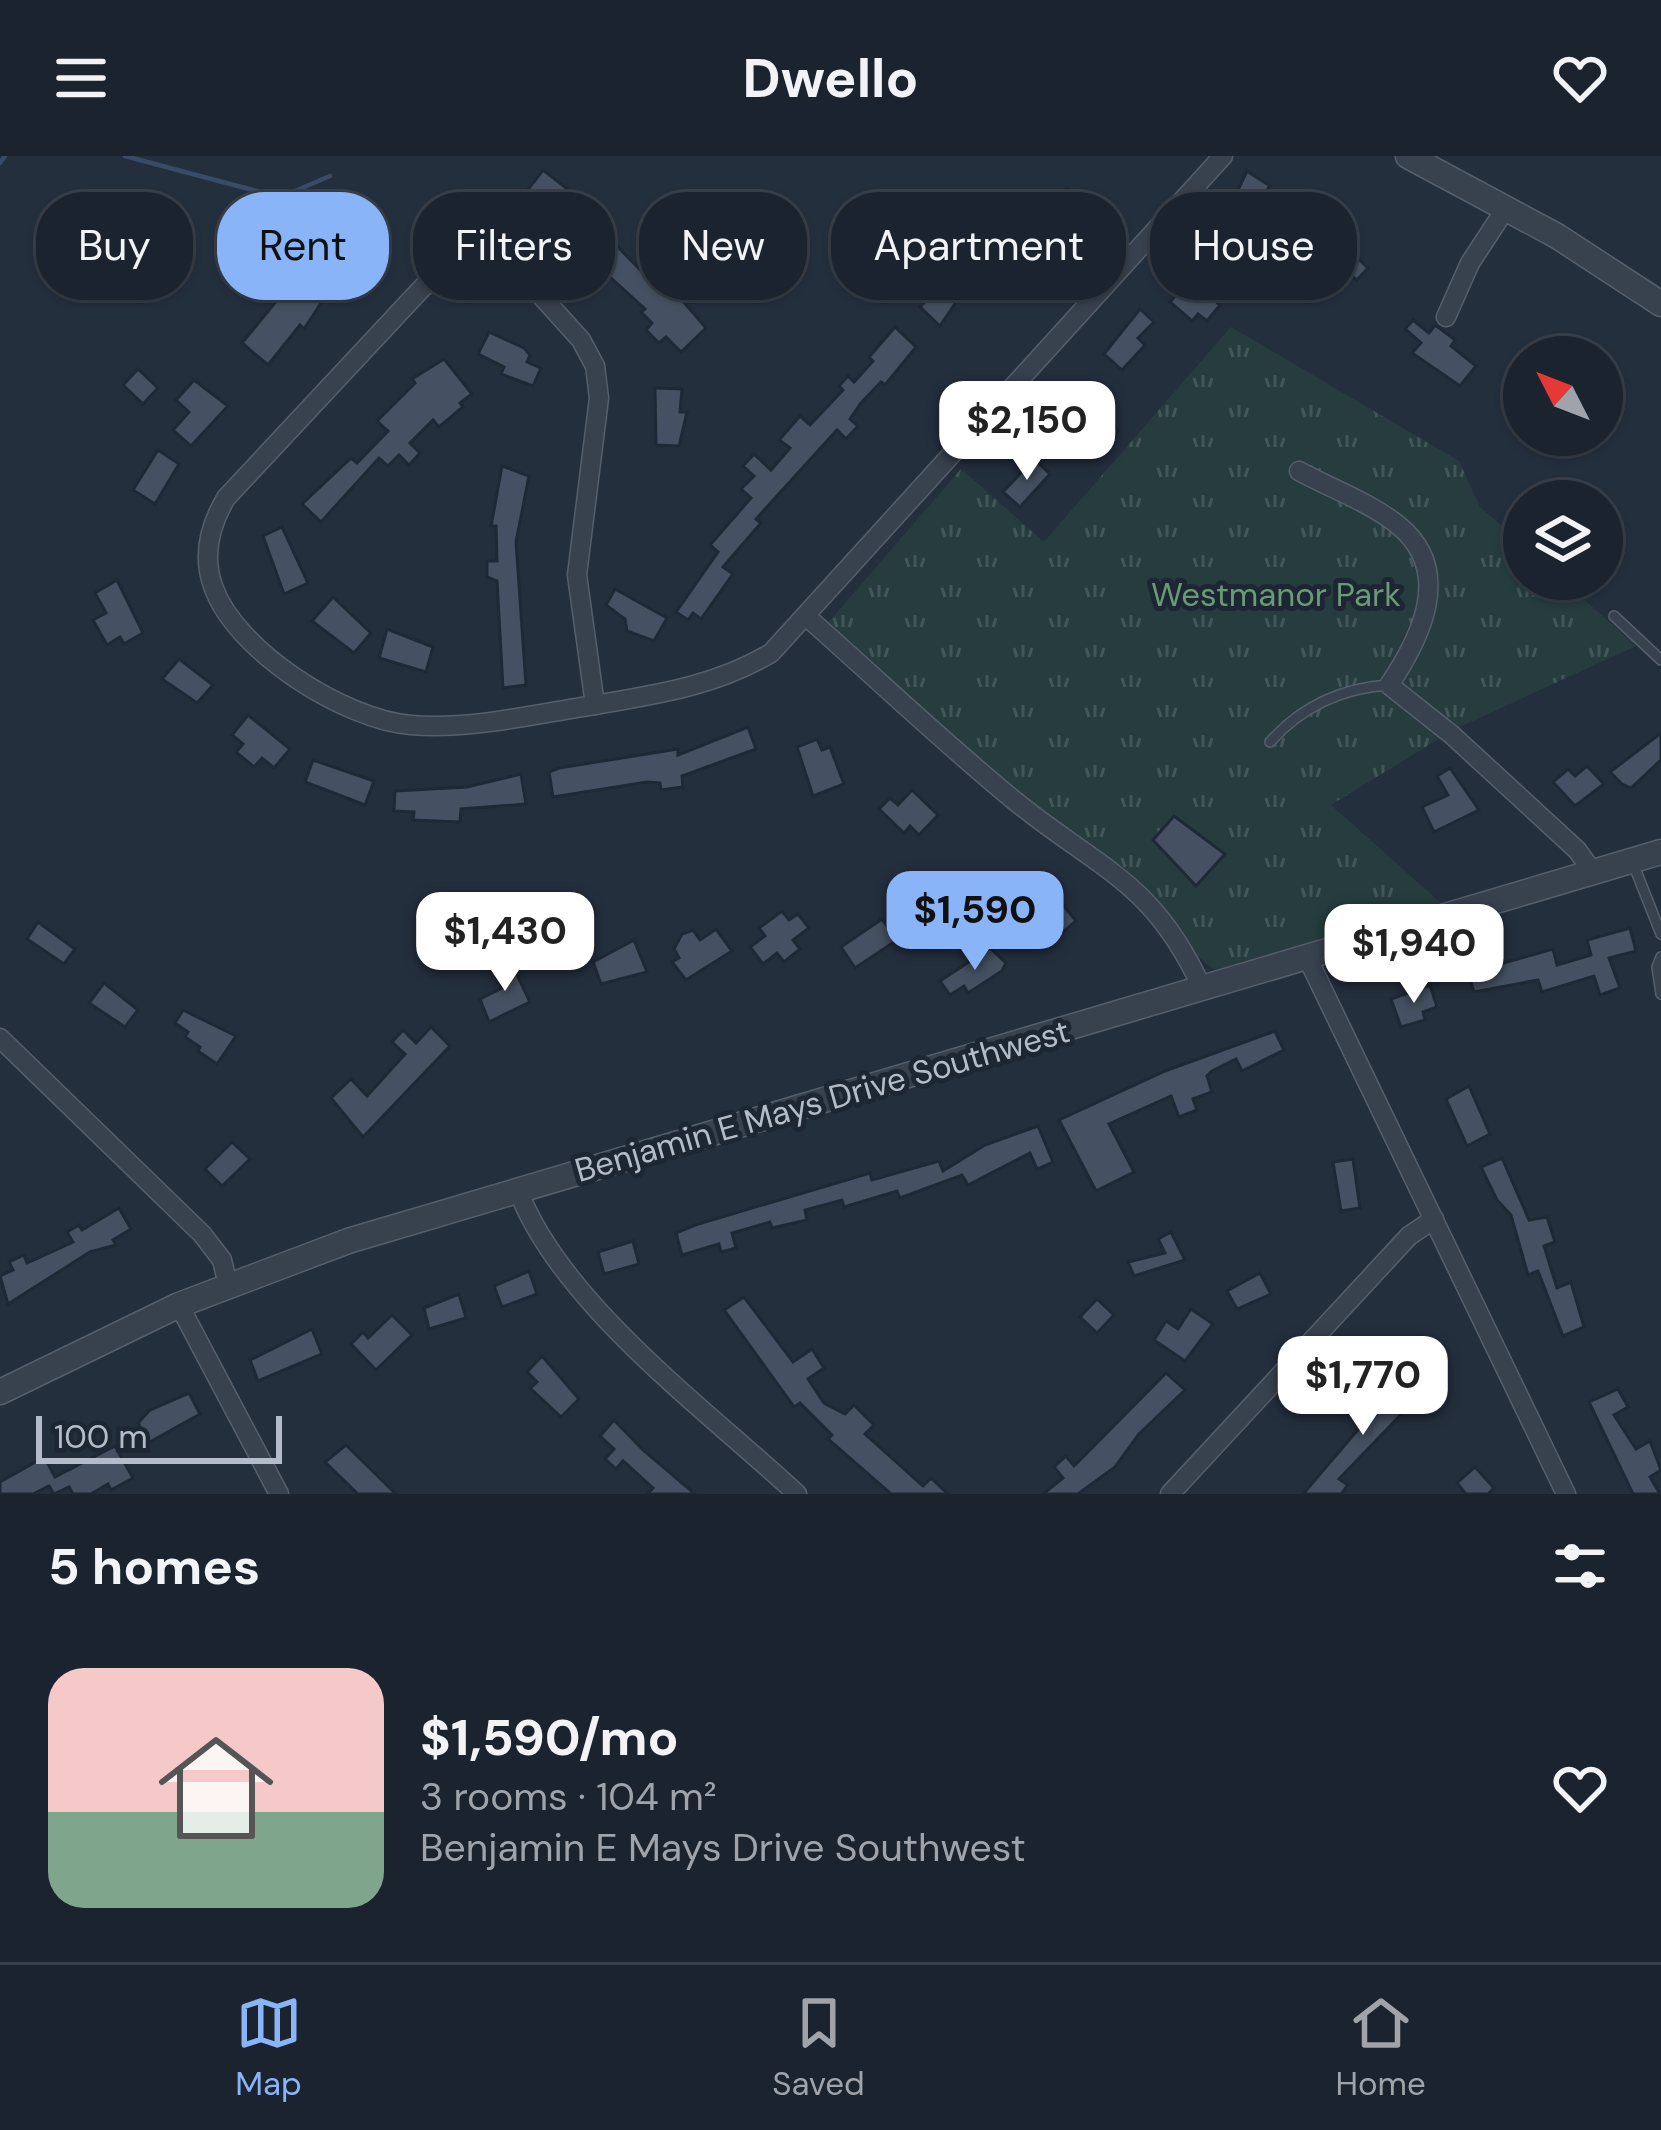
<!DOCTYPE html>
<meta charset="utf-8">
<style>
:root{--surface:#1b232e;--page:#282f3a;--text:#f1f3f6;--muted:#a0a4aa;--line:#39404a;--accent:#8ab4f8}
body{margin:0;font-family:"DM Sans",sans-serif;background:var(--page);color:var(--text);height:100vh;display:flex;flex-direction:column;font-size:45px;white-space:nowrap}
*{box-sizing:border-box;margin:0}
p{font-size:39px;color:var(--muted)}
.icon{flex:none;width:66px;height:66px;fill:none;stroke:currentColor;stroke-width:2;stroke-linecap:round;stroke-linejoin:round}
.map{position:relative;height:1338px;overflow:hidden}
.drawer{display:flex;flex-direction:column;background:var(--surface);flex:1}
.drawer>*{flex:none}
.hud{position:absolute;left:36px;top:36px;width:1590px;height:108px;display:flex;gap:24px}
.needle{width:78px;rotate:312deg}
.buttons{position:absolute;left:1503px;top:180px;display:grid;gap:24px}
.buttons a{display:grid;place-items:center;width:120px;height:120px;border-radius:50%;background:var(--surface);box-shadow:0 3px 9px #0004,0 0 0 3px var(--line);font-size:60px}
.scale{position:absolute;left:36px;bottom:30px;width:246px;box-sizing:border-box;padding-left:12px;border:6px solid #b4bcc9;border-top:0;font-size:33px;line-height:42px;white-space:nowrap;color:#b4bcc9;-webkit-text-stroke:9px #1d2633;paint-order:stroke}
.price{position:absolute;translate:-50% -102px;padding:0 27px;border-radius:24px;background:#fff;color:#222;font-size:39px;line-height:78px;filter:drop-shadow(0 3px 6px #0008)}
.price::after{content:'';position:absolute;left:50%;top:72px;width:36px;height:27px;margin-left:-18px;background:inherit;clip-path:polygon(0 0,100% 0,50% 100%)}
.price.selected{background:var(--accent);color:#111}
ul{padding:0;list-style:none}
li{display:flex;align-items:center;gap:36px;height:300px;padding:0 48px}
li+li{border-top:3px solid var(--line)}
li span{display:grid;place-items:center;flex:none;width:336px;height:240px;border-radius:36px;color:#555}
li>.icon{margin-inline-start:auto}
span .icon{width:144px;height:144px;fill:#fffc;stroke-width:1}
li b{font-size:51px}
h2{display:flex;justify-content:space-between;align-items:center;height:144px;padding:0 48px;font-size:51px}
.pill{padding:0 42px;border-radius:48px;background:var(--surface);box-shadow:0 3px 9px #0004,0 0 0 3px var(--line);font-size:42px;line-height:108px}
.pill.selected{background:var(--accent);color:#111}
header{display:flex;justify-content:space-between;align-items:center;height:156px;padding:0 48px;background:var(--surface);font-size:54px;font-weight:700}
.tabs{display:flex;justify-content:space-around;align-items:center;height:168px;border-top:3px solid var(--line);background:var(--surface);font-size:33px;color:var(--muted)}
.tabs a{display:grid;justify-items:center;gap:6px}
.tabs .selected{color:var(--accent)}
.map>svg:first-child{display:block}
.park{fill:url(#park-tufts)}
.lines{fill:none;stroke-linecap:round;stroke-linejoin:round}
.stream{stroke:#394c67;stroke-width:4.5}
.building{fill:#455162;stroke:#1f2835;stroke-width:3}
.service-casing{stroke:#565f6c;stroke-width:12}
.minor-casing{stroke:#565f6c;stroke-width:21}
.tertiary-casing{stroke:#565f6c;stroke-width:27}
.service{stroke:#38414e;stroke-width:9}
.minor{stroke:#38414e;stroke-width:18}
.tertiary{stroke:#38414e;stroke-width:24}
.labels{text-anchor:middle;stroke-width:10;stroke-linejoin:round;paint-order:stroke}
.park-label{font-size:33px;fill:#6b9a76;stroke:#1d2633}
.street-label{font-size:33px;fill:#b4bcc9;stroke:#1d2633}
</style>
<header><svg class="icon" aria-label="menu" viewBox="0 0 24 24"><path d="M4 6h16M4 12h16M4 18h16"/></svg>Dwello<svg class="icon" aria-label="heart" viewBox="0 0 24 24"><path d="M12 20l-8-8c-3-5 5-10 8-4 3-6 11-1 8 4z"/></svg></header>
<div class="map">
<svg width="1661" height="1338" viewBox="0 0 1661 1338">
<defs>
<pattern id="park-tufts" width="24" height="20" patternUnits="userSpaceOnUse" patternTransform="scale(3)"><rect width="24" height="20" fill="#263c3f"/><path d="M3 7l-1-3M5 7V3M7 7l1-3M15 17l-1-3M17 17v-4M19 17l1-3" fill="none" stroke="#435659"/></pattern>
</defs>
<rect width="100%" height="100%" fill="#242f3e"/>
<!-- park -->
<polygon class="park" points="1231,171 1459,305 1480,351 1524,390 1524,423 1561,423 1636,490 1455,573 1331,649 1442,748 1214,814 821,475 961,313 1044,386"/>
<g class="lines">
<!-- stream -->
<g class="stream">
<polyline points="125,0 264,37 288,38 330,20"/>
<polyline points="0,7 5,0"/>
</g>
</g>
<!-- building -->
<g class="building">
<polygon points="543,14 596,55 580,77 526,36"/>
<polygon points="1247,15 1270,30 1253,52 1236,38"/>
<polygon points="1067,32 1084,48 1079,58 1055,80 1045,72 1000,130 980,111 1013,75 1017,79"/>
<polygon points="1330,75 1368,112 1357,124 1351,119 1343,128 1312,96"/>
<polygon points="1228,78 1243,90 1216,123 1224,130 1213,143 1220,149 1207,165 1198,158 1192,165 1170,146"/>
<polygon points="610,83 662,136 669,129 706,172 681,196 666,181 659,187 646,174 652,167 641,156 645,153 590,103"/>
<polygon points="953,114 968,128 940,170 920,151"/>
<polygon points="309,119 329,135 304,173 300,169 268,209 242,187 287,132 293,138"/>
<polygon points="1140,153 1154,166 1138,182 1145,189 1122,214 1104,198"/>
<polygon points="1413,164 1429,177 1435,169 1442,174 1455,184 1451,190 1476,210 1460,230 1412,197 1421,187 1405,173"/>
<polygon points="895,171 916,191 885,229 881,226 861,247 850,263 858,270 846,283 837,274 756,363 761,367 723,411 733,418 701,463 693,457 688,464 676,456 718,396 710,389 751,342 741,333 754,320 743,310 754,298 771,314 790,292 779,284 800,260 810,269 843,234 839,230 848,220 854,226 873,205 869,201"/>
<polygon points="489,176 524,192 530,199 527,206 541,212 533,230 501,218 504,211 478,198"/>
<polygon points="444,203 472,238 460,247 463,251 439,271 433,264 410,287 420,297 409,309 399,299 388,310 379,302 321,366 302,348 351,302 357,307 388,275 377,265 415,227 412,223"/>
<polygon points="138,213 158,232 143,248 123,229"/>
<polygon points="194,224 228,250 191,290 173,274 189,256 176,244"/>
<polygon points="655,232 682,233 680,256 687,256 679,290 656,289"/>
<polygon points="1090,246 1118,275 1107,289 1091,276 1071,296 1052,276"/>
<polygon points="158,294 179,308 155,348 133,334"/>
<polygon points="1034,303 1050,318 1020,351 1003,336"/>
<polygon points="502,310 529,320 516,386 526,529 503,532 497,425 487,421 487,405 497,405 496,370 491,370"/>
<polygon points="282,371 308,427 284,438 263,380"/>
<polygon points="117,424 143,477 124,488 120,481 107,489 93,464 106,457 95,437"/>
<polygon points="615,433 667,462 654,485 627,475 625,463 606,449"/>
<polygon points="333,441 371,477 354,497 312,465"/>
<polygon points="387,473 433,491 426,516 379,502"/>
<polygon points="179,503 213,529 197,547 162,523"/>
<polygon points="248,559 290,593 274,612 262,602 254,611 236,596 243,588 232,579"/>
<polygon points="748,571 756,593 682,620 683,631 661,634 660,627 647,626 553,641 549,616 559,612 678,593 678,599"/>
<polygon points="1661,577 1661,604 1631,632 1622,628 1610,616"/>
<polygon points="817,583 822,594 830,591 844,628 813,640 797,591"/>
<polygon points="313,604 374,625 365,649 305,626"/>
<polygon points="1587,610 1604,628 1575,650 1553,626 1568,613 1575,620"/>
<polygon points="1450,612 1479,654 1434,676 1422,651 1448,639 1437,620"/>
<polygon points="521,618 526,648 461,653 460,666 413,664 414,656 394,655 395,635 467,631"/>
<polygon points="912,634 938,659 919,679 910,670 904,677 879,653 890,642 898,649"/>
<polygon points="1174,660 1225,698 1196,730 1153,684"/>
<polygon points="1056,740 1076,765 1055,783 1034,760"/>
<polygon points="782,755 789,764 798,758 809,772 793,784 800,793 784,806 777,797 763,808 750,791 765,780 759,772"/>
<polygon points="882,763 897,784 855,812 841,791"/>
<polygon points="38,766 75,793 64,808 27,783"/>
<polygon points="1630,772 1636,795 1609,802 1620,832 1600,839 1594,820 1542,836 1538,824 1474,836 1468,817 1553,793 1557,809 1591,799 1587,784"/>
<polygon points="716,773 732,795 686,824 672,806 679,802 674,793 682,778 693,774 700,784"/>
<polygon points="634,784 647,816 601,828 593,806"/>
<polygon points="990,792 1006,807 1002,815 968,837 964,830 950,839 940,825"/>
<polygon points="511,806 530,846 489,866 480,843 502,832 494,814"/>
<polygon points="104,827 138,854 125,871 89,847"/>
<polygon points="1430,829 1437,851 1423,856 1425,864 1401,871 1391,843"/>
<polygon points="183,854 236,880 217,908 198,895 200,891 185,881 188,876 175,867"/>
<polygon points="431,871 450,890 363,981 331,942 351,923 367,940 405,898 392,886 403,874 416,887"/>
<polygon points="1275,875 1284,894 1242,915 1236,903 1212,915 1207,920 1212,936 1193,943 1197,954 1179,961 1171,940 1109,968 1134,1016 1096,1035 1059,964 1165,915"/>
<polygon points="1469,930 1490,978 1467,990 1446,943"/>
<polygon points="1038,970 1053,1006 1037,1013 1030,997 968,1029 962,1019 900,1042 897,1035 844,1051 842,1044 805,1054 807,1064 772,1072 770,1066 732,1077 736,1092 721,1096 719,1088 682,1099 676,1077 695,1069 870,1017 872,1024 939,1005 943,1015 985,989"/>
<polygon points="232,986 250,1003 222,1030 205,1013"/>
<polygon points="1502,1002 1529,1064 1547,1061 1555,1086 1544,1090 1557,1132 1571,1126 1584,1171 1563,1180 1538,1115 1528,1119 1511,1059 1497,1044 1481,1011"/>
<polygon points="1353,1003 1360,1052 1341,1055 1333,1006"/>
<polygon points="119,1052 131,1073 113,1084 116,1089 90,1096 8,1148 0,1120 13,1114 9,1106 24,1099 27,1107 73,1086 67,1076 79,1069 82,1074"/>
<polygon points="1171,1076 1185,1104 1134,1120 1128,1106 1165,1097 1158,1083"/>
<polygon points="633,1085 639,1108 604,1118 598,1096"/>
<polygon points="529,1115 537,1138 502,1151 494,1130"/>
<polygon points="1260,1117 1271,1138 1237,1153 1227,1135"/>
<polygon points="459,1138 466,1162 429,1173 424,1152"/>
<polygon points="744,1141 793,1206 812,1193 824,1212 808,1223 824,1247 845,1258 854,1249 874,1269 865,1278 923,1330 931,1322 948,1338 891,1338 828,1283 832,1279 800,1247 794,1251 724,1154"/>
<polygon points="1097,1143 1114,1159 1097,1177 1080,1161"/>
<polygon points="1191,1153 1213,1168 1185,1205 1154,1184 1166,1165 1178,1173"/>
<polygon points="392,1159 412,1179 376,1214 351,1188 363,1176 368,1182"/>
<polygon points="312,1173 322,1198 258,1225 250,1204"/>
<polygon points="542,1200 579,1243 561,1261 530,1232 537,1226 527,1216"/>
<polygon points="1166,1217 1185,1234 1139,1278 1115,1311 1078,1338 1043,1338 1063,1322 1054,1311 1066,1300 1074,1310"/>
<polygon points="1389,1220 1415,1244 1339,1323 1348,1329 1341,1338 1303,1338 1374,1255 1371,1251 1381,1240 1376,1235"/>
<polygon points="1618,1233 1628,1251 1614,1259 1636,1293 1650,1285 1661,1314 1650,1321 1660,1338 1633,1338 1589,1246"/>
<polygon points="189,1237 200,1258 148,1287 138,1267 150,1254"/>
<polygon points="614,1264 643,1294 695,1338 647,1338 653,1332 623,1305 616,1313 605,1303 614,1293 600,1280"/>
<polygon points="346,1289 396,1338 358,1338 325,1306"/>
<polygon points="115,1290 133,1322 111,1334 108,1328 91,1338 73,1338 69,1331 54,1338 49,1330 33,1338 0,1338 0,1326 39,1304 46,1304 55,1321"/>
<polygon points="1475,1311 1494,1332 1488,1338 1466,1338 1457,1327"/>
</g>
<g class="lines">
<!-- service casing -->
<g class="service-casing">
<g id="service">
<polyline points="1614,460 1661,504"/>
<path d="M1270,586C1302,550 1341,532 1389,529"/>
<polyline points="1632,705 1661,778"/>
<polyline points="1661,801 1657,811 1661,838"/>
</g>
</g>
<!-- minor casing -->
<g class="minor-casing">
<g id="minor">
<path d="M491,108L525,122L581,184L595,210L599,242L577,419L595,549C535,558 471,574 411,569C345,564 235,495 213,430C202,399 210,369 226,342L423,131L456,111Z"/>
<polyline points="1446,161 1470,107 1506,52"/>
<path d="M1299,315C1330,332 1371,347 1398,369C1455,415 1420,483 1389,529L1452,579L1577,694L1593,716"/>
<path d="M807,461C876,522 944,587 1015,645C1100,714 1153,725 1202,832"/>
<path d="M595,549C658,538 715,530 771,497L1223,0"/>
<polyline points="1307,801 1566,1338"/>
<polyline points="0,882 202,1078 222,1104 228,1129"/>
<path d="M518,1034C561,1148 708,1255 797,1338"/>
<polyline points="179,1149 279,1338"/>
<polyline points="1170,1338 1409,1080 1434,1063"/>
</g>
</g>
<!-- tertiary casing -->
<g class="tertiary-casing">
<g id="tertiary">
<polyline points="1408,0 1557,80 1661,148"/>
<polyline points="0,1236 179,1149 348,1085 1661,696"/>
</g>
</g>
<!-- service -->
<use href="#service" class="service"/>
<!-- minor -->
<use href="#minor" class="minor"/>
<!-- tertiary -->
<use href="#tertiary" class="tertiary"/>
</g>
<g class="labels">
<!-- park labels -->
<g class="park-label">
<text x="1276" y="450">Westmanor Park</text>
</g>
<!-- street labels -->
<g class="street-label">
<text transform="translate(822 944) rotate(-16)" y="12">Benjamin E Mays Drive Southwest</text>
</g>
</g>
</svg>
<div class="buttons">
<a><svg class="needle" viewBox="-14 -14 28 28"><path d="M0-13l5 13h-10z" fill="#e53935"/><path d="M0 13l5-13h-10z" fill="#a0a4aa"/></svg></a>
<a><svg class="icon" aria-label="layers" viewBox="0 0 24 24"><path d="M12 4l9 5-9 5-9-5zM3 14l9 5 9-5"/></svg></a>
</div>
<div class="scale">100 m</div>
<b class="price" style="left:1027px;top:327px">$2,150</b>
<b class="price selected" style="left:975px;top:817px">$1,590</b>
<b class="price" style="left:505px;top:838px">$1,430</b>
<b class="price" style="left:1414px;top:850px">$1,940</b>
<b class="price" style="left:1363px;top:1282px">$1,770</b>
<div class="hud">
<a class="pill">Buy</a>
<a class="pill selected">Rent</a>
<a class="pill">Filters</a>
<a class="pill">New</a>
<a class="pill">Apartment</a>
<a class="pill">House</a>
</div>
</div>
<section class="drawer">
<h2>5 homes<svg class="icon" aria-label="filters" viewBox="0 0 24 24"><path d="M4 7h16M4 17h16"/><circle cx="9" cy="7" r="2"/><circle cx="15" cy="17" r="2"/></svg></h2>
<ul>
<li><span style="background:linear-gradient(#f6c9c9 60%,#7fa58c 0)"><svg class="icon" aria-label="home" viewBox="0 0 24 24"><path d="M3 11l9-7 9 7M6 9v11h12V9"/></svg></span><div><b>$1,590/mo</b><p>3 rooms · 104 m²</p><p>Benjamin E Mays Drive Southwest</p></div><svg class="icon" aria-label="heart" viewBox="0 0 24 24"><path d="M12 20l-8-8c-3-5 5-10 8-4 3-6 11-1 8 4z"/></svg></li>
</ul>
</section>
<nav class="tabs">
<a class="selected"><svg class="icon" aria-label="map" viewBox="0 0 24 24"><path d="M3 6l6-2 6 2 6-2v14l-6 2-6-2-6 2zM9 4v14M15 6v14"/></svg>Map</a>
<a><svg class="icon" aria-label="saved" viewBox="0 0 24 24"><path d="M7 4h10v16l-5-4-5 4z"/></svg>Saved</a>
<a><svg class="icon" aria-label="home" viewBox="0 0 24 24"><path d="M3 11l9-7 9 7M6 9v11h12V9"/></svg>Home</a>
</nav>
